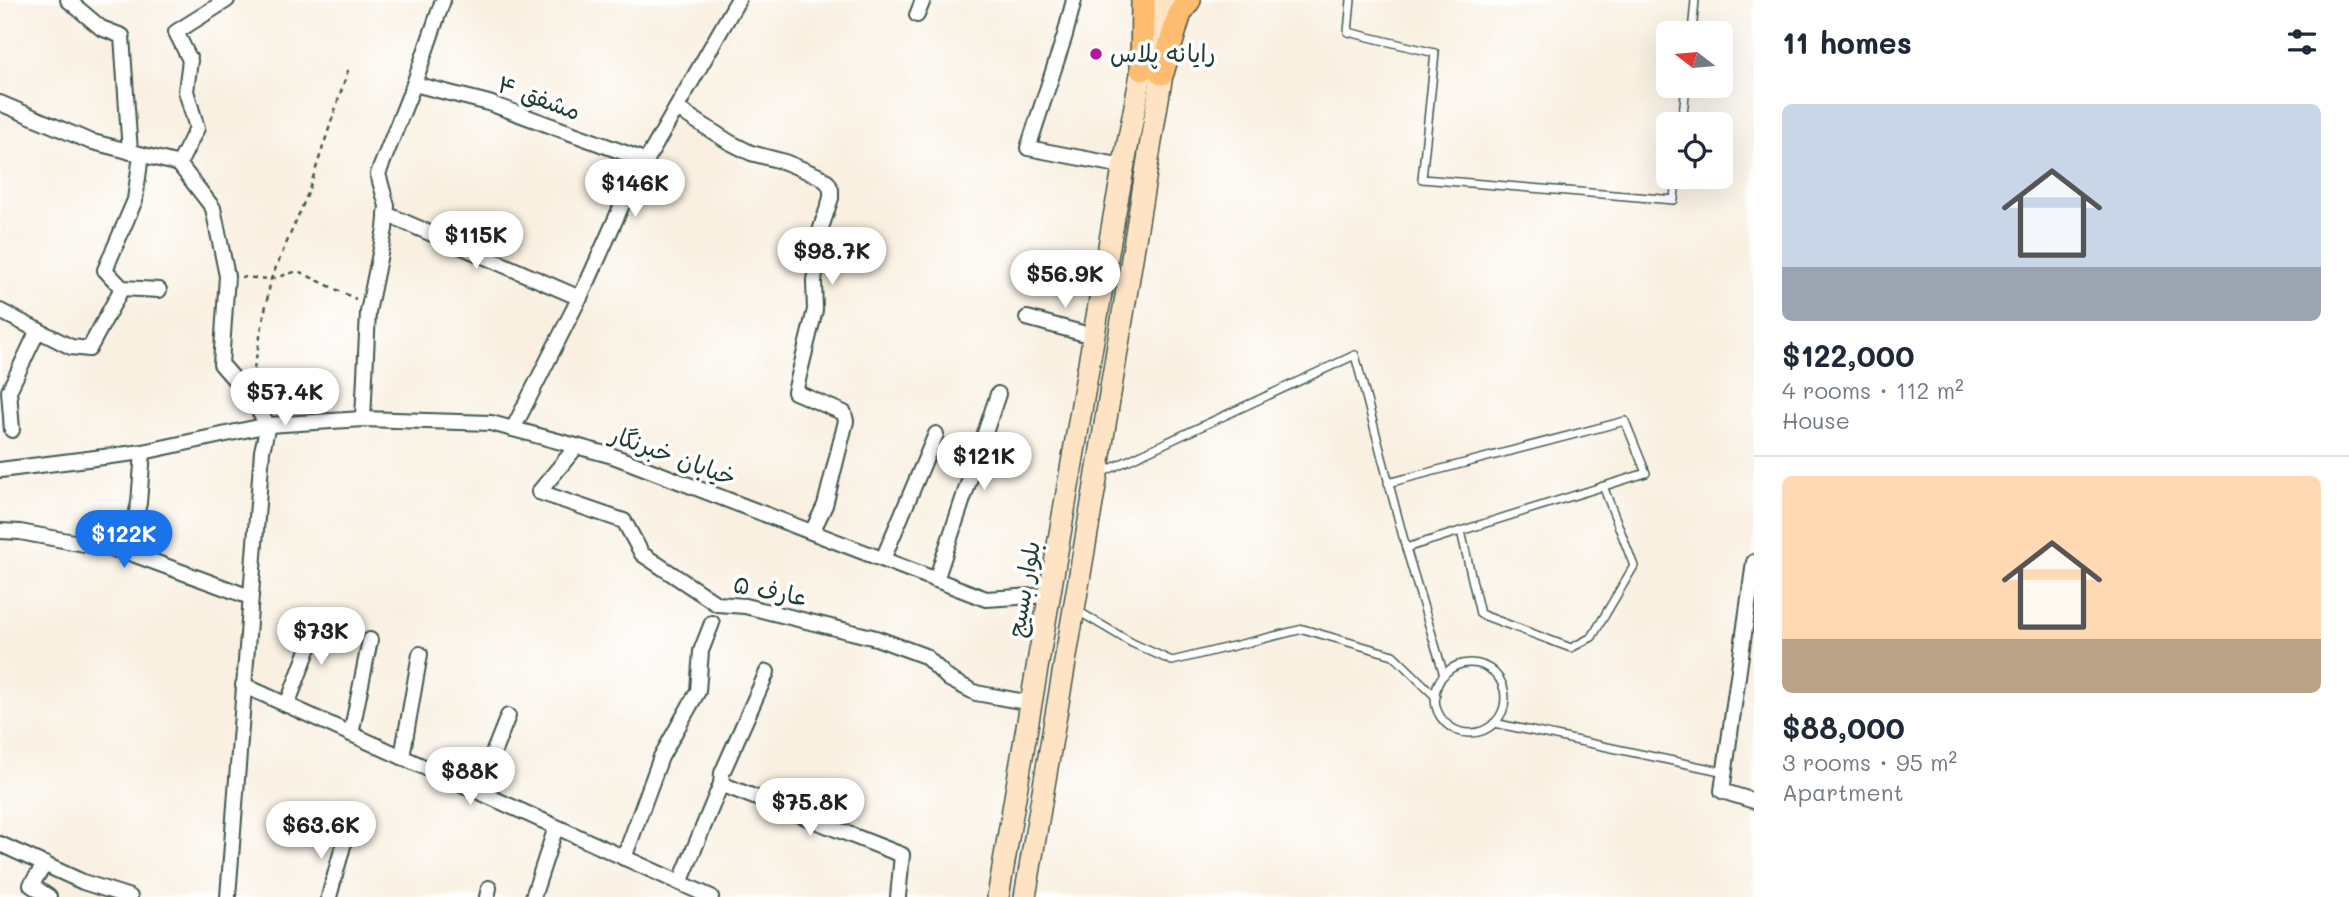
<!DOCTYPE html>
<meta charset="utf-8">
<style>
:root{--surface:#fff;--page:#f2f2f3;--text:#1f2937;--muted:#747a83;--line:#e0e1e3;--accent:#1a73e8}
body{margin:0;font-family:Mali,"Playpen Sans Arabic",sans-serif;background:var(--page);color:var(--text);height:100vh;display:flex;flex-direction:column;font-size:26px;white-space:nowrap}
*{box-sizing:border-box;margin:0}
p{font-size:23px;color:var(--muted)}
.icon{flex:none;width:38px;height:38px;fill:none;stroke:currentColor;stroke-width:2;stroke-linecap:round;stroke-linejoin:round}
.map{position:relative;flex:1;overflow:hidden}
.sheet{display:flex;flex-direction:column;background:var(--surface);width:595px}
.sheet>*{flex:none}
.needle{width:46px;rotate:286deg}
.controls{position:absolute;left:1656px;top:21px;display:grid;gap:14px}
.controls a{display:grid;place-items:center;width:77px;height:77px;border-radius:10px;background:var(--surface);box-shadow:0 7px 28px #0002;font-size:35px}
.price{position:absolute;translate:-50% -60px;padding:0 16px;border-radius:24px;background:#fff;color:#222;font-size:23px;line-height:46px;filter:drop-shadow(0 2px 4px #0008)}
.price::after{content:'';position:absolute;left:50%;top:42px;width:21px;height:16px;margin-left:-10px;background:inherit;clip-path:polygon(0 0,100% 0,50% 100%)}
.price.on{background:var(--accent);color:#fff}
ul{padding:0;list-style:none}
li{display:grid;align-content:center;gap:14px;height:371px;padding:0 28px}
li+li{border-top:2px solid var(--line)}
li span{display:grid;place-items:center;height:217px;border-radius:10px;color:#555}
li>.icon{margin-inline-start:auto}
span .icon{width:126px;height:126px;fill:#fffc;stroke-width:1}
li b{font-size:30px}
h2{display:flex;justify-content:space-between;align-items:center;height:84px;padding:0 28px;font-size:30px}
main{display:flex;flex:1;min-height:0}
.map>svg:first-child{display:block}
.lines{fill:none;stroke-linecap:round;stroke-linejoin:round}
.service-casing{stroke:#40584e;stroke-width:10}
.minor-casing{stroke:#40584e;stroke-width:18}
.secondary-casing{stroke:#40584e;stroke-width:24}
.primary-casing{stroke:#40584e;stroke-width:26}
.path{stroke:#40584e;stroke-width:2.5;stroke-dasharray:5 5;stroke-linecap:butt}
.service{stroke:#fff;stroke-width:7}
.minor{stroke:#fff;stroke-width:14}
.secondary{stroke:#fee4c5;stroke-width:21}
.primary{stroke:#fdbc6f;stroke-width:23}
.poi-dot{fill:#b5179e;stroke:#fff;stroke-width:2.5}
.labels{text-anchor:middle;stroke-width:7;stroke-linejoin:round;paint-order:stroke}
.poi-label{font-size:24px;fill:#1f3d34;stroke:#fff;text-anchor:start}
.street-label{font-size:24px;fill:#1f3d34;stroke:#fff}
</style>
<main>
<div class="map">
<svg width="1754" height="897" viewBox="0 0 1754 897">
<rect width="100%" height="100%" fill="#fff"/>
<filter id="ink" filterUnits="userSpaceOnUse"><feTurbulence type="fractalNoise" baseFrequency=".0143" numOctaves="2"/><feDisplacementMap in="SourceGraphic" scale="14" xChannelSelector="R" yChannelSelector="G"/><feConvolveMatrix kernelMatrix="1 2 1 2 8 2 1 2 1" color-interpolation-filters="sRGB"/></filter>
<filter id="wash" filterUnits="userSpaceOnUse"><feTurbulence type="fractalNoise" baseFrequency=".00686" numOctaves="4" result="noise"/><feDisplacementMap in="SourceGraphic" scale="28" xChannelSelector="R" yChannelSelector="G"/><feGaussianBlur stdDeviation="1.57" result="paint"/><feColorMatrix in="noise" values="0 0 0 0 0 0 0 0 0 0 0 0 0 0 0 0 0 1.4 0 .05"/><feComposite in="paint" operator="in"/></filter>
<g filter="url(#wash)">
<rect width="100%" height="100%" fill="#f9f0e1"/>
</g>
<g filter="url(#ink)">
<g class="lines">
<!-- service casing -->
<g class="service-casing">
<g id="service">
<polyline points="1351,0 1348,32 1435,53 1422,179 1674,200 1676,177"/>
<polyline points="1692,33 1695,0"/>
<polyline points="1682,124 1686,86"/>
<polyline points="1101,473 1355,355 1406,548 1444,675"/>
<polyline points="1388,483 1625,421 1646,473 1406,548"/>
<polyline points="1461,531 1480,614 1571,648 1592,637 1634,566 1603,486"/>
<polyline points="1078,611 1132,643 1172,661 1303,629 1393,655 1436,697"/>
<circle cx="1470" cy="698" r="35"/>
<polyline points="1494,723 1725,772"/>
</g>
</g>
<!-- minor casing -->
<g class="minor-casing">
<g id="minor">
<polyline points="68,0 101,28 122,36 130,152"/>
<polyline points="227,0 176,32 190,60 186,91 197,128 179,164 213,208 227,276 221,364 249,396 268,425 262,451 228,897"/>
<polyline points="1074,0 1065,35 1028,148 1123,166"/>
<polyline points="917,15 923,0"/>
<polyline points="414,84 489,103 647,161"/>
<polyline points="0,103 89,141 179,164"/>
<polyline points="678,109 729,142 751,153 785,162 821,177 828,183 831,190 831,198 821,228 814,281 815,310 795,392 844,413 846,421 825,505 812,532"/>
<polyline points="141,155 135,200 105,270 122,288 159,290"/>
<polyline points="386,214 580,298"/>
<polyline points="0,311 71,347 89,349 122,288"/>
<polyline points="1027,318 1093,336"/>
<polyline points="363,419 368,312 385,229 387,206 378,174 414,84 443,0"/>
<polyline points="513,429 588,281 625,198 738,0"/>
<polyline points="12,430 9,391 38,330"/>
<polyline points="577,446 539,492 624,521 642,554 717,604 745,606 876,638 925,656 949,679 976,693 1031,703"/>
<polyline points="0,470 143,452 268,425 363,419 491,423 613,456 986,599 1049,595"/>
<polyline points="0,531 20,532 127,552 250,597"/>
<polyline points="127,552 139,503 143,452"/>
<polyline points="883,559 936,434"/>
<polyline points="1754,562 1722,791 1754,801"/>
<polyline points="936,580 998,394"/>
<polyline points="243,685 711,897"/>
<polyline points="287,705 321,616"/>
<polyline points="351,734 370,640"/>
<polyline points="402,757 420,654"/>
<polyline points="721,784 902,855 898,897"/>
<polyline points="478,791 508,716"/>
<polyline points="0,844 83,882 130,897"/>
<polyline points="624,858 661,757 698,691 701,651 712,623"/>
<polyline points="45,864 31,885 49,897"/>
<polyline points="680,883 721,784 722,773 767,672"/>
<polyline points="329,897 346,835"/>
<polyline points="487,897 489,888"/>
<polyline points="533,897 556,827"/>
</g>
</g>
<!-- secondary casing -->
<g class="secondary-casing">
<g id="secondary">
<polyline points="998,897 1114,217 1155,0"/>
<polyline points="1025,897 1097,474 1174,0"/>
</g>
</g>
<!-- primary casing -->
<g class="primary-casing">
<g id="primary">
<polyline points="1142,69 1143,0"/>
<polyline points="1162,73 1180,13 1189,0"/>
</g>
</g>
<!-- path -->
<g class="path">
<polyline points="241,277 271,279 298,271 356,299"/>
<polyline points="252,379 271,279 308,193 349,67"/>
</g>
<!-- service -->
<use href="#service" class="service"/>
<!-- minor -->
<use href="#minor" class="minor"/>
<!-- secondary -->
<use href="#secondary" class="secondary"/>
<!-- primary -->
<use href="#primary" class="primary"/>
</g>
</g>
<!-- markers -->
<circle class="poi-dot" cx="1096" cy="54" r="7"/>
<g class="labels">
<!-- poi labels -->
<g class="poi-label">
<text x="1110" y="62">رایانه پلاس</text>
</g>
<!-- street labels -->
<g class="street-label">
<text transform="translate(539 98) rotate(20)" y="8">مشفق ۴</text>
<text transform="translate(673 456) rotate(20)" y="8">خیابان خبرنگار</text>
<text transform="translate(1024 589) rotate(-80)" y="8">بلوار بسیج</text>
<text transform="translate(770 591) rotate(11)" y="8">عارف ۵</text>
</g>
</g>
</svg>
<div class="controls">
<a><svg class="needle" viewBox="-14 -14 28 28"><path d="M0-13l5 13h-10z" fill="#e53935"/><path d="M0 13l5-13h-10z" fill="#747a83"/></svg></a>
<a><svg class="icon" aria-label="locate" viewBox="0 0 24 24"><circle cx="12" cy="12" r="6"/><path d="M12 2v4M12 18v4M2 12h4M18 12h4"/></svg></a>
</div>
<b class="price" style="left:635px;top:219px">$146K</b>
<b class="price" style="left:476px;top:271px">$115K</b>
<b class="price" style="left:832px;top:287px">$98.7K</b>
<b class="price" style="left:1065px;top:310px">$56.9K</b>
<b class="price" style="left:285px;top:428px">$57.4K</b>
<b class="price" style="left:984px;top:492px">$121K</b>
<b class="price on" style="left:124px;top:570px">$122K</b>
<b class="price" style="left:321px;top:667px">$73K</b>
<b class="price" style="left:470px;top:807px">$88K</b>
<b class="price" style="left:810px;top:838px">$75.8K</b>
<b class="price" style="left:321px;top:861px">$63.6K</b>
</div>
<section class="sheet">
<h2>11 homes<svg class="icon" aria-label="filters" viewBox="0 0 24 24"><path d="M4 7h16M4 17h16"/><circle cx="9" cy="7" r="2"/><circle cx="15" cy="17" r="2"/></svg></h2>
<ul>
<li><span style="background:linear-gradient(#c9d6e8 75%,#9aa5b1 0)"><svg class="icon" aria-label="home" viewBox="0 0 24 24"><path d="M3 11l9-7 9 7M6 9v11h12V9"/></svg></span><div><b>$122,000</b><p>4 rooms · 112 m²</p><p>House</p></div></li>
<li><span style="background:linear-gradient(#ffd9b3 75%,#b9a48a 0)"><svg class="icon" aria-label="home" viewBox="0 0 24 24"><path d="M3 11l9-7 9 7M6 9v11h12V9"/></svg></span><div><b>$88,000</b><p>3 rooms · 95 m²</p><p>Apartment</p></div></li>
</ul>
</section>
</main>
